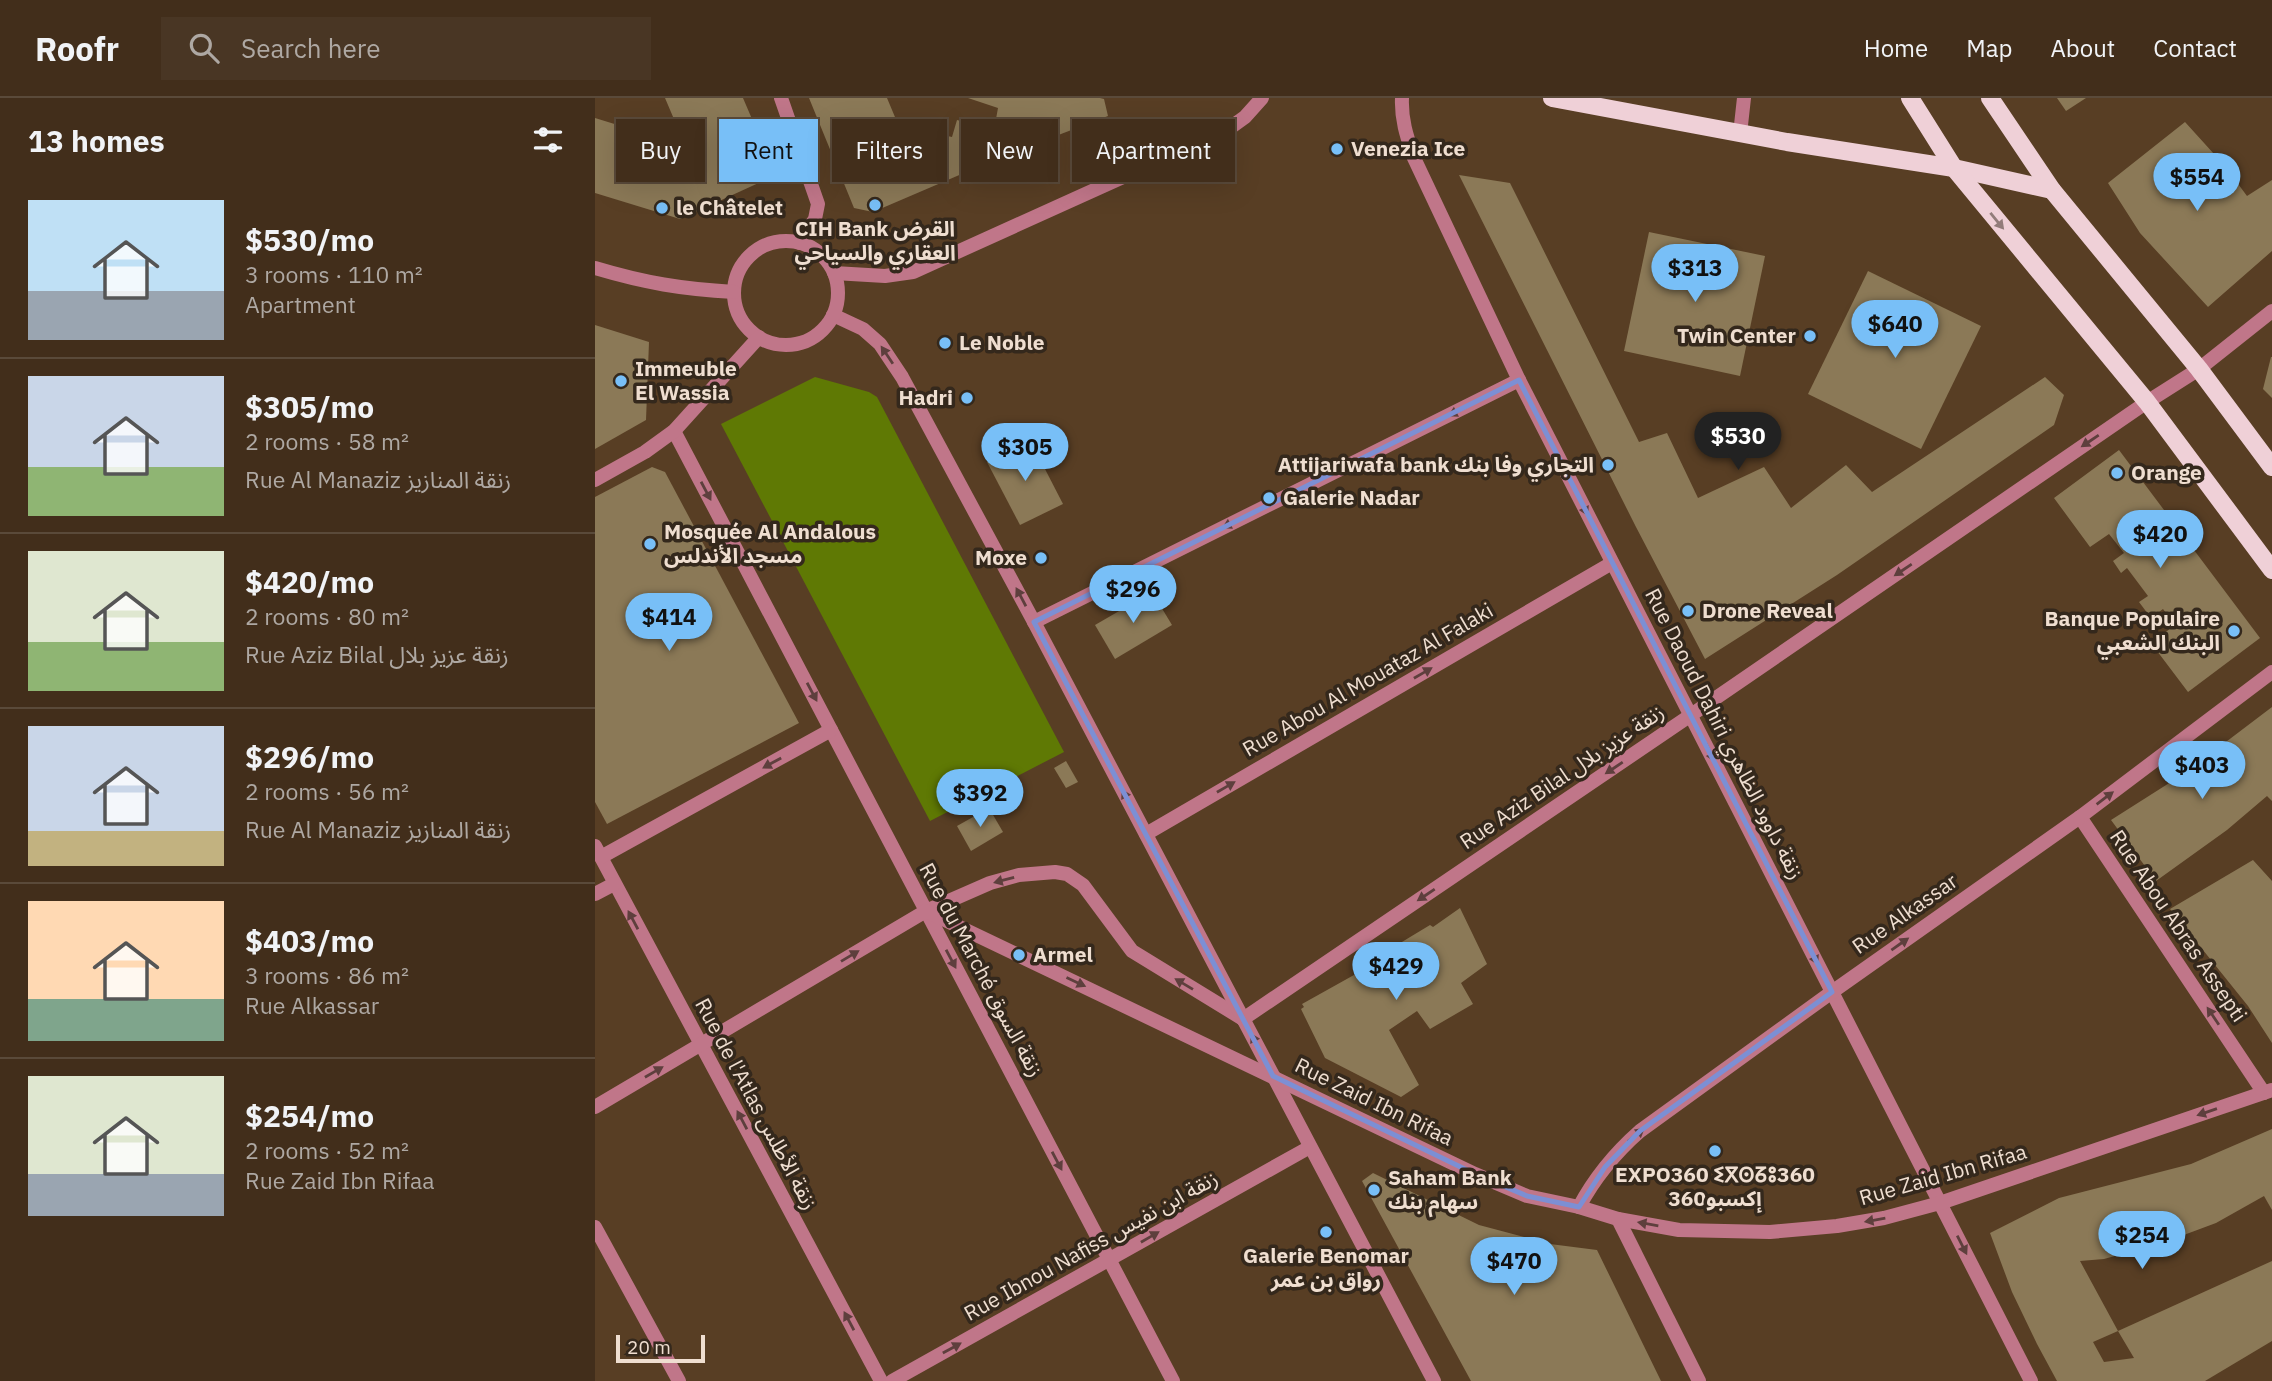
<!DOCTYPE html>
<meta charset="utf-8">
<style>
:root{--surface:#422e1b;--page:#493624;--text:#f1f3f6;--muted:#aea8a3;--line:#5a4a3a;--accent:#78bff7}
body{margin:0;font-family:"IBM Plex Sans","Noto Sans Arabic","Noto Sans Tifinagh",sans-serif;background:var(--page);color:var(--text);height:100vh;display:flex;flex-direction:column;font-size:26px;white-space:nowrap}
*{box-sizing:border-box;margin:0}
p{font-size:23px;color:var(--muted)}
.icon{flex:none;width:38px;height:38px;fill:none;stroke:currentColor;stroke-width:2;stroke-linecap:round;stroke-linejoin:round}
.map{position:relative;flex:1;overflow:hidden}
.side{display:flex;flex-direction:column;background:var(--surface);width:595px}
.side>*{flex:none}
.guide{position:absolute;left:21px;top:21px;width:665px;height:63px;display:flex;gap:14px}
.scale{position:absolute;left:21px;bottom:18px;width:89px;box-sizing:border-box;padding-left:7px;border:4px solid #efded0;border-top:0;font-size:19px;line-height:24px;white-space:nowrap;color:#efded0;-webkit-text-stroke:5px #34281c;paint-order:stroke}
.price{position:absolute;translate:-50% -60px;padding:0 16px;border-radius:24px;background:var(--accent);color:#111;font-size:23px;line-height:46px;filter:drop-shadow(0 2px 4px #0008)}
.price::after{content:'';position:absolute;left:50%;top:42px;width:21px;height:16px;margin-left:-10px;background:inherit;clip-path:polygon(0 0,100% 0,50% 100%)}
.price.current{background:#222;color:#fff}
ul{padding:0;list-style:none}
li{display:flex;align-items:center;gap:21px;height:175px;padding:0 28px}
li+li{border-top:2px solid var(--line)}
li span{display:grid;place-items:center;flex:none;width:196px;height:140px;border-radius:0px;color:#555}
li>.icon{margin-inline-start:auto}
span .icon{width:84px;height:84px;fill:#fffc;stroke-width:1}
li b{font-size:30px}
h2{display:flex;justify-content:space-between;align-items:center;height:84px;padding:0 28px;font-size:30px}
.tag{padding:0 24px;border-radius:0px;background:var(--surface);box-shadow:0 7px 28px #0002,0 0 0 2px var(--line);font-size:24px;line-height:63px}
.tag.current{background:var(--accent);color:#111}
header{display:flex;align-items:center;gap:42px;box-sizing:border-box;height:98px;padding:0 35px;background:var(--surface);border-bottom:2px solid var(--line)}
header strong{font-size:33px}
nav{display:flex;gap:38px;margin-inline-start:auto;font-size:24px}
.search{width:490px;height:63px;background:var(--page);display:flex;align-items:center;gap:18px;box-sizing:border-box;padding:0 24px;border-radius:0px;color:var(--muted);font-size:26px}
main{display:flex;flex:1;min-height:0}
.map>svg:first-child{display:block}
.green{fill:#5f7904}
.building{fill:#8b7957}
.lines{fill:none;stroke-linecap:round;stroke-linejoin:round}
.service{stroke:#c07689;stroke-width:14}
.minor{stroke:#c07689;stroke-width:14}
.tertiary{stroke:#c07689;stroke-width:14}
.primary{stroke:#efd0d7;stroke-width:18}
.oneway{fill:#927c7a}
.oneway2{fill:#5e3f3d}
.marked{fill:none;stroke:#7c8fd4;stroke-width:5;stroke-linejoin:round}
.poi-dot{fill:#78bff7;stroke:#34281c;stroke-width:2.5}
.labels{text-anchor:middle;stroke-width:7;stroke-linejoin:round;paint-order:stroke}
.poi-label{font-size:21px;font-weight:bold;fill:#efded0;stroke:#34281c;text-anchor:start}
.street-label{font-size:21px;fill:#efded0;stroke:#34281c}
</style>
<header>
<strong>Roofr</strong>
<div class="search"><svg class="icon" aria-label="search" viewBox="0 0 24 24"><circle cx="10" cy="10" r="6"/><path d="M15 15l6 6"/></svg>Search here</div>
<nav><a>Home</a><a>Map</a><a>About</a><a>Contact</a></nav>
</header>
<main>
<section class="side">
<h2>13 homes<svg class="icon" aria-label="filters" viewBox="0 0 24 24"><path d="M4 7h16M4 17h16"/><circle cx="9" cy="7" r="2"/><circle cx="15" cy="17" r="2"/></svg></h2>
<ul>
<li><span style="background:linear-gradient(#bfe0f5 65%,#9aa5b1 0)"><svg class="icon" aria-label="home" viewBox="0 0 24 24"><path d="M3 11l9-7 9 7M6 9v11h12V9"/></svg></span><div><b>$530/mo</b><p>3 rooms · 110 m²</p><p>Apartment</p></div></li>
<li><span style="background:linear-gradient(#c9d6e8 65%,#8fb573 0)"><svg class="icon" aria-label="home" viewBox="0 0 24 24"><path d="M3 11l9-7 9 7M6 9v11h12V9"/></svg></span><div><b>$305/mo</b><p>2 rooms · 58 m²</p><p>Rue Al Manaziz زنقة المنازيز</p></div></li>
<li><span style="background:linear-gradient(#dfe7d0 65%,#8fb573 0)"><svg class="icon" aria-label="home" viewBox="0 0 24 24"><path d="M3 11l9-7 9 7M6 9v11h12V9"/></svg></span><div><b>$420/mo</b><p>2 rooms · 80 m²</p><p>Rue Aziz Bilal زنقة عزيز بلال</p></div></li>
<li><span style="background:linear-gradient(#c9d6e8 75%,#c2b280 0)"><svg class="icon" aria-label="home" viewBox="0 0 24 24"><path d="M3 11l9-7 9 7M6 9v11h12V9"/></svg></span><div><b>$296/mo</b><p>2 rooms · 56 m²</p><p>Rue Al Manaziz زنقة المنازيز</p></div></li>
<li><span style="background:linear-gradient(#ffd9b3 70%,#7fa58c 0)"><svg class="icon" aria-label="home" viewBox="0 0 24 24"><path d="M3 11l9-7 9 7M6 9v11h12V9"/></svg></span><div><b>$403/mo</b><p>3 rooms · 86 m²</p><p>Rue Alkassar</p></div></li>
<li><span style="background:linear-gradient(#dfe7d0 70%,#9aa5b1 0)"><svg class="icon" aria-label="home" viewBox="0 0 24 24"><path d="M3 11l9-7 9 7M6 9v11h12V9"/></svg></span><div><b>$254/mo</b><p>2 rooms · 52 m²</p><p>Rue Zaid Ibn Rifaa</p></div></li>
</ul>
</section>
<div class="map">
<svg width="1677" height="1283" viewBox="0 0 1677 1283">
<rect width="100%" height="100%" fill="#583e24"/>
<!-- green -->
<polygon class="green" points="220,279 274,294 282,299 469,654 335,723 126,326"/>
<!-- building -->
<g class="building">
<polygon points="70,0 148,0 181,77 85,121 0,95 0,20 26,28 22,42 61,54 74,52 97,43 91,30 84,33"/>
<polygon points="214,0 292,0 305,31 285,39 292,53 335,34 357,39 362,22 399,32 403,10 373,0 505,0 509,1 513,18 411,57 278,114 259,110"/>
<polygon points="1462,0 1491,0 1471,13"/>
<polygon points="1590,24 1629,67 1652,98 1677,82 1677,153 1613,209 1545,135 1513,85"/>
<polygon points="864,77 915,85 1044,344 1072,335 1103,400 1169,369 1196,410 1251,367 1277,394 1450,279 1469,297 1459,327 1242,477 1110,561 1041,429"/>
<polygon points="1054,134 1170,158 1145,278 1029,253"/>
<polygon points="1273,173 1386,228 1326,351 1213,296"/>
<polygon points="0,227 54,244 51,322 0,351"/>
<polygon points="1676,259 1677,259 1677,300 1668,291"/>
<polygon points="435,342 468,406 425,427 392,364"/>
<polygon points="1524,352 1665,540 1593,594 1556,545 1580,527 1568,511 1556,520 1544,504 1553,498 1532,470 1526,475 1518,463 1529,455 1514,436 1495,449 1459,400"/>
<polygon points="57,369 70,374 204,625 12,726 0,704 0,399"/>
<polygon points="557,494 577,527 520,561 500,527"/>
<polygon points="1677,609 1677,703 1672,698 1632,732 1561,783 1516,722 1590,675"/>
<polygon points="471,663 483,684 471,690 459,670"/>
<polygon points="394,710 408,734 376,753 362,728"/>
<polygon points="1658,762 1677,783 1677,945 1653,908 1575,811"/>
<polygon points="865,810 892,866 866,885 878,906 835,931 822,913 794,932 824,987 806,999 730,960 706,911 709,909 707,906 793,858 792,853 835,827 838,829"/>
<polygon points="1677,1031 1677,1112 1669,1098 1621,1125 1570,1144 1509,1161 1485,1163 1523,1233 1498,1244 1509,1264 1539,1260 1523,1233 1677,1163 1677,1243 1610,1283 1462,1283 1442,1246 1417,1194 1395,1135 1464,1100 1596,1066"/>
<polygon points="778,1075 884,1127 955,1146 1002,1152 1066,1283 876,1283 767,1083"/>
</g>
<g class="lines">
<!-- service -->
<g class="service">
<polyline points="1145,36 1149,0"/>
<polyline points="331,813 395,785 424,777 460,774 472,776 488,787 537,853 648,921"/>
</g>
<!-- minor -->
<g class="minor">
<polyline points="186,0 223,106 220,121 205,145"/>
<path d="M807,0C806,22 812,39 819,60L924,282L1436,1283"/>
<polyline points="238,217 268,231 285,246 307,279 439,524 839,1283"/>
<polyline points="79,333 578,1283"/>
<polyline points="439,524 924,282"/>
<polyline points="1485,719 1669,995"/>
<polyline points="551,736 1017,465"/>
<polyline points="0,748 286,1283"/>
<polyline points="6,759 236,632"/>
<polyline points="0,796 19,786"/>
<polyline points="648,921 1096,617 1552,304"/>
<polyline points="0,1009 331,813 880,1076 932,1098 984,1109 1023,1121 1084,1132 1175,1134 1242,1128 1289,1120 1345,1105 1677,992"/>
<path d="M984,1109C1000,1079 1020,1055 1045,1033L1237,894L1485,719L1677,574"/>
<polyline points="1023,1121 1104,1283"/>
<polyline points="0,1129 84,1283"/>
<polyline points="297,1283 715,1049"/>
</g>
<!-- tertiary -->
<g class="tertiary">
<circle cx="191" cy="195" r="52"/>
<path d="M0,170C50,185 87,191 139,194"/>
<polyline points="239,175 290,178 318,174 632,32 650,19 667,0"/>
<polyline points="1552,304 1604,271 1677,213"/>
<polyline points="0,382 50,354 79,333 164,239"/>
</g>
<!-- primary -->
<g class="primary">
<polyline points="957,0 1192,44 1359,70 1457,92"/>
<polyline points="1315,0 1359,70 1552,304 1677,472"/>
<polyline points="1395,0 1457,92 1604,271 1677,369"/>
</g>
</g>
<!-- one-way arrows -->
<defs><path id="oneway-solid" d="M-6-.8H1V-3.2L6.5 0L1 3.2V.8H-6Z" transform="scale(1.75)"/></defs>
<use class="oneway" href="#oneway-solid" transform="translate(1402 123) rotate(51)"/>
<g class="oneway2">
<use href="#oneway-solid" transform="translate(292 257) rotate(-124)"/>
<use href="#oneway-solid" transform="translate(863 313) rotate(153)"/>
<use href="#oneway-solid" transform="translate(1495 343) rotate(146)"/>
<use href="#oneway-solid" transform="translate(111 393) rotate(62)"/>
<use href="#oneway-solid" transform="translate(988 408) rotate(63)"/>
<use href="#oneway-solid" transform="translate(637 425) rotate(153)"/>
<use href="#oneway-solid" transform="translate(1308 472) rotate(146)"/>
<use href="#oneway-solid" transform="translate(426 499) rotate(-118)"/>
<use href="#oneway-solid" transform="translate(828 575) rotate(-30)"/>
<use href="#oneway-solid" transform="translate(217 594) rotate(62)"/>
<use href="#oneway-solid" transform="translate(1115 654) rotate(63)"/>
<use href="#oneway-solid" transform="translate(177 665) rotate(151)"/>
<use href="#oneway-solid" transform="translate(1019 670) rotate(146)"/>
<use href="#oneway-solid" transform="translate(631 689) rotate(-30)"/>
<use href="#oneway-solid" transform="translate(1510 700) rotate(-37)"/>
<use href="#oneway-solid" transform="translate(532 701) rotate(-118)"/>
<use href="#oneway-solid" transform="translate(409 782) rotate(165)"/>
<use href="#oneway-solid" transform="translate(831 797) rotate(146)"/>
<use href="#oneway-solid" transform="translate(38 822) rotate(-118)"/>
<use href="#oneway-solid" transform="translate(1305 846) rotate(-35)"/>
<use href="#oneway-solid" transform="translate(1218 857) rotate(63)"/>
<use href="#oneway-solid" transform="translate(255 858) rotate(-31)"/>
<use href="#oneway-solid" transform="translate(356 861) rotate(62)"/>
<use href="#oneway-solid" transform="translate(481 884) rotate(25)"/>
<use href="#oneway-solid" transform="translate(589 886) rotate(-149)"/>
<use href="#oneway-solid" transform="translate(1618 918) rotate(-124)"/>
<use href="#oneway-solid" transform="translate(661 945) rotate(-118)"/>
<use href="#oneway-solid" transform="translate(59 974) rotate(-30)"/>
<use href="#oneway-solid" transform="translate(1612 1014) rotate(161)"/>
<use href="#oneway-solid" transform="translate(147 1022) rotate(-118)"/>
<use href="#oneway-solid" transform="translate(1041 1037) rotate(-39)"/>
<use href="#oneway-solid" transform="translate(462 1063) rotate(62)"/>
<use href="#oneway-solid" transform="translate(1280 1122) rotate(170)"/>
<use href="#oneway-solid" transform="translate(1053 1126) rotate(-170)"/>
<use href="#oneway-solid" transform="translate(555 1139) rotate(-30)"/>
<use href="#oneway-solid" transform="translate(1367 1147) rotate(63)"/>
<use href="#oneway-solid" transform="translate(254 1223) rotate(-118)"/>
<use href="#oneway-solid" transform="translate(357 1250) rotate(-29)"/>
</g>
<!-- marked area -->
<path class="marked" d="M924,282L1237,894L1045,1033L1010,1069L984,1109L932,1098L880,1076L678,978L439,524Z"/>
<!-- markers -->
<g class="poi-dot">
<circle cx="742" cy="51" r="7"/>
<circle cx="280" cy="107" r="7"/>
<circle cx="67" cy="110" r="7"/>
<circle cx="1215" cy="238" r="7"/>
<circle cx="350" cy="245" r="7"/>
<circle cx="26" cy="283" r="7"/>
<circle cx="372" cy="300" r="7"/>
<circle cx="1013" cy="367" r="7"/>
<circle cx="1522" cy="375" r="7"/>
<circle cx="674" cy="400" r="7"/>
<circle cx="55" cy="446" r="7"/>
<circle cx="446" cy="460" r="7"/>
<circle cx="1093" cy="513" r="7"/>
<circle cx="1639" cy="533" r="7"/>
<circle cx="424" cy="857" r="7"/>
<circle cx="1120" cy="1053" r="7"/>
<circle cx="779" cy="1092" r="7"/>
<circle cx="731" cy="1134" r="7"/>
</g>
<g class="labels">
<!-- poi labels -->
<g class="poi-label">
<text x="756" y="58">Venezia Ice</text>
<text x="81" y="117">le Châtelet</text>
<text x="280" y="138" text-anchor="middle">CIH Bank القرض<tspan x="280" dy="24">العقاري والسياحي</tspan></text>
<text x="1201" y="245" text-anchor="end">Twin Center</text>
<text x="364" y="252">Le Noble</text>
<text x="40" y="278">Immeuble<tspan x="40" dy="24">El Wassia</tspan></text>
<text x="358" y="307" text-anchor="end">Hadri</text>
<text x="999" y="374" text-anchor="end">Attijariwafa bank التجاري وفا بنك</text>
<text x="1536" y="382">Orange</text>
<text x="688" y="407">Galerie Nadar</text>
<text x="69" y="441">Mosquée Al Andalous<tspan x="69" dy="24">مسجد الأندلس</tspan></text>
<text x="432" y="467" text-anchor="end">Moxe</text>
<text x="1107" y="520">Drone Reveal</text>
<text x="1625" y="528" text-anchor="end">Banque Populaire<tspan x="1625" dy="24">البنك الشعبي</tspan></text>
<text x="438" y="864">Armel</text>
<text x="1120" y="1084" text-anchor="middle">EXPO360 ⵉⴳⵙⵒⵓ360<tspan x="1120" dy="24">إكسبو360</tspan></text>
<text x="793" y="1087">Saham Bank<tspan x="793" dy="24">سهام بنك</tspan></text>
<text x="731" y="1165" text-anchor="middle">Galerie Benomar<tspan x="731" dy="24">رواق بن عمر</tspan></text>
</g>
<!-- street labels -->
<g class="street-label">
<text transform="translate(773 582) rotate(-30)" y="7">Rue Abou Al Mouataz Al Falaki</text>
<text transform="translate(1129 636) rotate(63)" y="7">Rue Daoud Dahiri زنقة داوود الظاهري</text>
<text transform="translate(967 679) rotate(-34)" y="7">Rue Aziz Bilal زنقة عزيز بلال</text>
<text transform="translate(1310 816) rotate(-35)" y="7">Rue Alkassar</text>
<text transform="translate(1583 828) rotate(56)" y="7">Rue Abou Abras Assepti</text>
<text transform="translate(386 872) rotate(62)" y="7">Rue du Marché زنقة السوق</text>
<text transform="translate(779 1004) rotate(26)" y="7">Rue Zaid Ibn Rifaa</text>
<text transform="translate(161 1006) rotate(62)" y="7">Rue de l'Atlas زنقة الأطلس</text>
<text transform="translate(1348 1077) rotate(-16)" y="7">Rue Zaid Ibn Rifaa</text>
<text transform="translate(496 1148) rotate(-29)" y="7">Rue Ibnou Nafiss زنقة ابن نفيس</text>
</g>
</g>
</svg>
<div class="scale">20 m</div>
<b class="price" style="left:1602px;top:115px">$554</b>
<b class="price" style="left:1100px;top:206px">$313</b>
<b class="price" style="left:1300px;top:262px">$640</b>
<b class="price current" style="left:1143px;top:374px">$530</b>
<b class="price" style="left:430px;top:385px">$305</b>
<b class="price" style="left:1565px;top:472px">$420</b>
<b class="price" style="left:538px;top:527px">$296</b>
<b class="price" style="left:74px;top:555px">$414</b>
<b class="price" style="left:1607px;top:703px">$403</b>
<b class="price" style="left:385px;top:731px">$392</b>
<b class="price" style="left:801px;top:904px">$429</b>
<b class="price" style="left:1547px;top:1173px">$254</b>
<b class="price" style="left:919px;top:1199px">$470</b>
<div class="guide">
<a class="tag">Buy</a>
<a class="tag current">Rent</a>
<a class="tag">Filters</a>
<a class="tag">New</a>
<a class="tag">Apartment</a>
</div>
</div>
</main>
